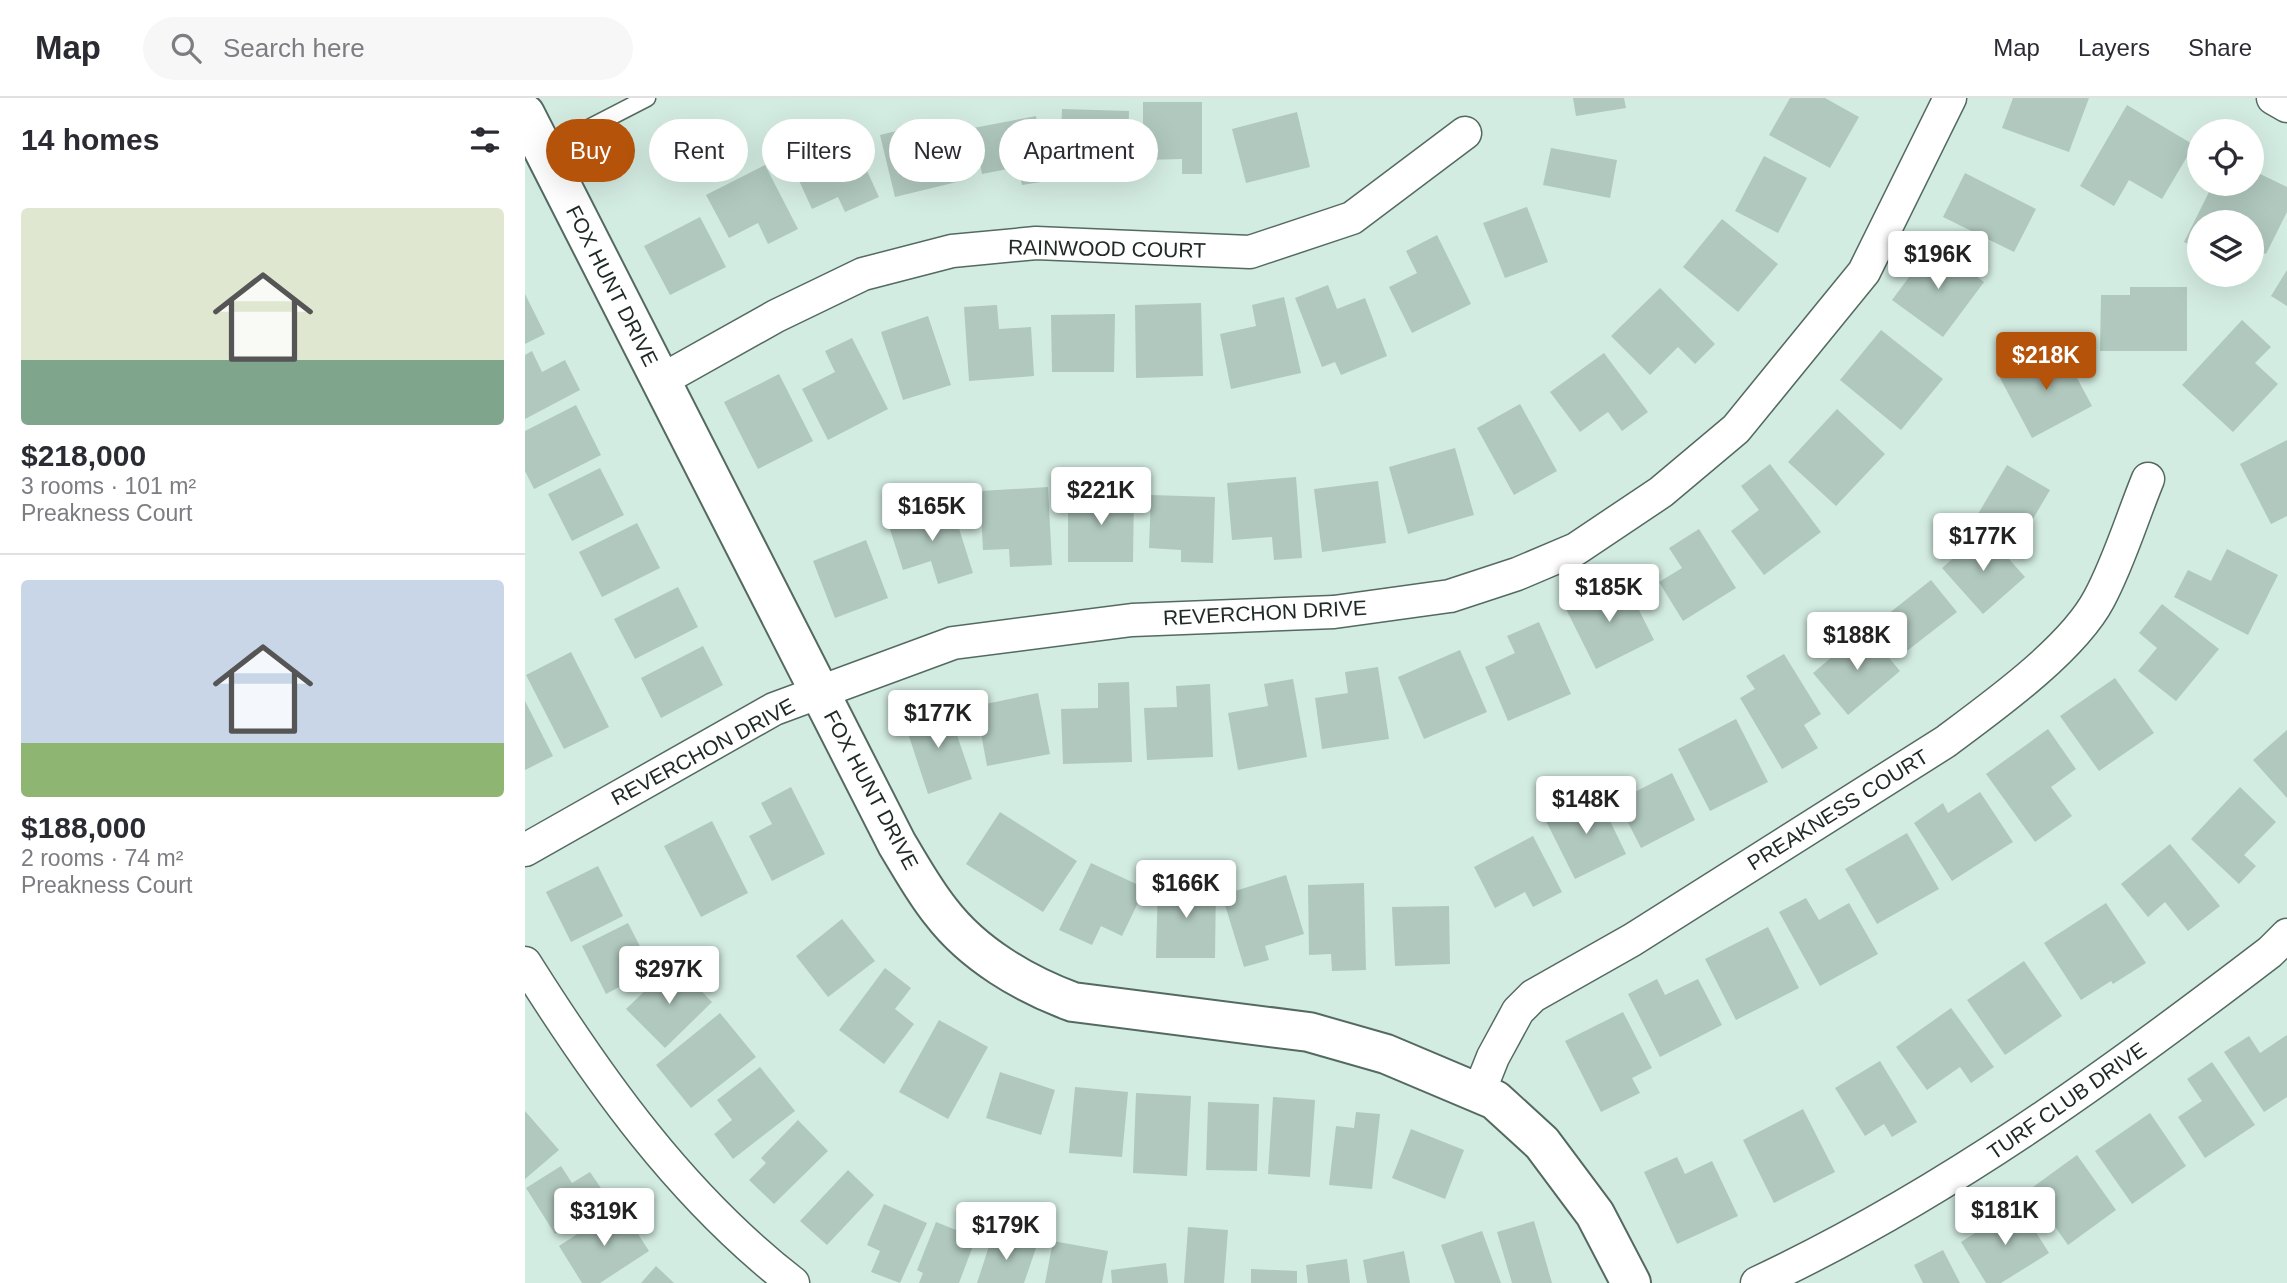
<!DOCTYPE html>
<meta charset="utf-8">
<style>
:root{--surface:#fff;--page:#f7f7f7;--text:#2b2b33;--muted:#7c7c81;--line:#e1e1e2;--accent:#b45309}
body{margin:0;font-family:Arial,sans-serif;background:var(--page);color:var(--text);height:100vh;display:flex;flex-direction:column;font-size:26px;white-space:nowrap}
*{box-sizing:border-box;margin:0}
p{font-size:23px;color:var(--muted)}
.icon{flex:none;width:38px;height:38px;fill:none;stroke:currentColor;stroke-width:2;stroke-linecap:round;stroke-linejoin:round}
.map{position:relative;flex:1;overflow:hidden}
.panel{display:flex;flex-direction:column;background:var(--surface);width:525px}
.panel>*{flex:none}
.guide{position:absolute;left:21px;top:21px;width:665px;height:63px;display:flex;gap:14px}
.buttons{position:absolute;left:1662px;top:21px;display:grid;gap:14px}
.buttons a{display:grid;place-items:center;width:77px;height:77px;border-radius:50%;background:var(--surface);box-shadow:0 7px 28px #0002;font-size:35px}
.price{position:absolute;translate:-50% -60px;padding:0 16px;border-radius:7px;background:#fff;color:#222;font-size:23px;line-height:46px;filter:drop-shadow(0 2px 4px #0008)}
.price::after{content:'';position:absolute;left:50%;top:42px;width:21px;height:16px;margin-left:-10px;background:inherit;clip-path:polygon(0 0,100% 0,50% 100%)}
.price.selected{background:var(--accent);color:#fff}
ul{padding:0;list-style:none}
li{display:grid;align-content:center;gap:14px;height:371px;padding:0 21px}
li+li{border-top:2px solid var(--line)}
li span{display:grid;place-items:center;height:217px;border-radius:7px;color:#555}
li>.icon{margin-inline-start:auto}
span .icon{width:126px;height:126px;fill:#fffc;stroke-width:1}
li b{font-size:30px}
h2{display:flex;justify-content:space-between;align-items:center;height:84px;padding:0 21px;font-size:30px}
.pill{padding:0 24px;border-radius:32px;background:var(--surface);box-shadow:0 7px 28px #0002;font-size:24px;line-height:63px}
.pill.selected{background:var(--accent);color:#fff}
header{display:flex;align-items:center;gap:42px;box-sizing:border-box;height:98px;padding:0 35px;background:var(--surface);border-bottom:2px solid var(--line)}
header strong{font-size:33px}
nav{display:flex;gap:38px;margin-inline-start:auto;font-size:24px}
.search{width:490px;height:63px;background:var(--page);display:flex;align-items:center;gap:18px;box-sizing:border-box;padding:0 24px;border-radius:38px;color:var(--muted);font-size:26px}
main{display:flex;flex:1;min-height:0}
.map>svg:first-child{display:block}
.building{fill:#b0c8be}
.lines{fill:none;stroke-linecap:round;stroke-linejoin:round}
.lane-casing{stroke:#546a61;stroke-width:19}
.street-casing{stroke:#546a61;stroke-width:35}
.secondary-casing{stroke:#546a61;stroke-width:42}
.lane{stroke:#fff;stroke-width:16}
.street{stroke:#fff;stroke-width:32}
.secondary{stroke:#fff;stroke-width:38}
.labels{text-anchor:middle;stroke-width:6;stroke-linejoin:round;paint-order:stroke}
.street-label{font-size:21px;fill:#202a26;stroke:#fff}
</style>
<header>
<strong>Map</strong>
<div class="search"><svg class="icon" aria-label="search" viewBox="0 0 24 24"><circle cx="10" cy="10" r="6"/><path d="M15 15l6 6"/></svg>Search here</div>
<nav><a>Map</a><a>Layers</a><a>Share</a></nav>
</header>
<main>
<section class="panel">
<h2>14 homes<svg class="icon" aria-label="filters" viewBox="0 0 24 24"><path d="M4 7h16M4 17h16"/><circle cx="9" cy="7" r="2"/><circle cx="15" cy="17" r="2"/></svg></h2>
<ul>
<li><span style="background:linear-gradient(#dfe7d0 70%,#7fa58c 0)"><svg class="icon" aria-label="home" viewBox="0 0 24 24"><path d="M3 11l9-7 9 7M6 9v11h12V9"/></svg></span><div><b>$218,000</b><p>3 rooms · 101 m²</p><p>Preakness Court</p></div></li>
<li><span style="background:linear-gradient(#c9d6e8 75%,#8fb573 0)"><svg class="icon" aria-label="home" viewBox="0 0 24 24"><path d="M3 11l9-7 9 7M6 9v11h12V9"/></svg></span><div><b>$188,000</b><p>2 rooms · 74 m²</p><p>Preakness Court</p></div></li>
</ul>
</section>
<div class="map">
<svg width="1762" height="1185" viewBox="0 0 1762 1185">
<rect width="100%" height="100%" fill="#d3ece2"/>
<!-- building -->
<g class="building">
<polygon points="1048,0 1099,0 1101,10 1051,18"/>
<polygon points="1265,0 1300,0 1334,19 1305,70 1244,37"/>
<polygon points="1488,0 1564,0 1544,54 1477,30"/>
<polygon points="618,4 677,4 677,76 657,76 657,61 618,62"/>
<polygon points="1602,7 1669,47 1637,101 1604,82 1589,108 1555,88"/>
<polygon points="537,11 604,13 602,84 569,84 570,61 535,60"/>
<polygon points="772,14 785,69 721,85 707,31"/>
<polygon points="511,18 522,83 497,87 493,69 457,76 448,30"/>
<polygon points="420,21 436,83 370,99 355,37"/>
<polygon points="326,38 354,99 320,114 313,99 287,111 266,65"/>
<polygon points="1026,50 1092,62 1085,100 1018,87"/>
<polygon points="1239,58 1282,80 1253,135 1210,113"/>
<polygon points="240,67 273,131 243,146 233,125 204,140 181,97"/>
<polygon points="1727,72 1762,89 1762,114 1741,156 1727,150 1727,124 1675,124 1675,152 1659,144 1688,86 1727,86"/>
<polygon points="1440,75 1511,111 1489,154 1418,119"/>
<polygon points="1002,109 1023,164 980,180 958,125"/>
<polygon points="175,119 201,169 145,197 119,148"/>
<polygon points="1197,121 1253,166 1213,214 1158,169"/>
<polygon points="912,137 946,206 887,235 864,189 892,175 881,153"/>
<polygon points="1408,147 1459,184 1418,239 1367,202"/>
<polygon points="1762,172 1762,208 1746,198"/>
<polygon points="803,187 812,211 840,200 862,258 816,277 810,264 797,269 770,200"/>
<polygon points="1605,189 1662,189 1662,253 1575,253 1576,197 1605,197"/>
<polygon points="1135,190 1190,246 1170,266 1153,249 1125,277 1086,238"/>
<polygon points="0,196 20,236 0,246"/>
<polygon points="759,199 776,275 706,291 695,236 731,228 727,207"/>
<polygon points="676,205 678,278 611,280 610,207"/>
<polygon points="472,207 474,231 506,229 509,278 444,283 439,209"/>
<polygon points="590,216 589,274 527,274 526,217"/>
<polygon points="403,218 426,287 378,302 356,234"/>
<polygon points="1717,222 1746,249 1730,265 1753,286 1708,334 1657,287"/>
<polygon points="1356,232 1418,281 1376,332 1315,282"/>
<polygon points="327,240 363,311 303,342 277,291 310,274 300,253"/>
<polygon points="1535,248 1567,308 1507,340 1475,280"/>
<polygon points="7,253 17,274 40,262 55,292 0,321 0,257"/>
<polygon points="1079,255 1123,314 1097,333 1083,314 1055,334 1025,294"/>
<polygon points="254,276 288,343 233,371 199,304"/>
<polygon points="995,306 1032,373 989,397 952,330"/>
<polygon points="51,307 76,357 9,391 0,373 0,333"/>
<polygon points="1312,311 1360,356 1311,408 1263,364"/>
<polygon points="1762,342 1762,418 1746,426 1715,366"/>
<polygon points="930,350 949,417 883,436 864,369"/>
<polygon points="1245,366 1296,434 1239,477 1206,433 1234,412 1216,388"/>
<polygon points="1482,367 1525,392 1496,441 1453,416"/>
<polygon points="75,370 99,417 47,443 23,396"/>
<polygon points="771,379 777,460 749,462 747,439 707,442 702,385"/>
<polygon points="853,383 861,445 797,454 789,391"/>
<polygon points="523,389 527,467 485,469 484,451 458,452 455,393"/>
<polygon points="543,394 609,394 608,464 543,464"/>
<polygon points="626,397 690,399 688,465 656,464 656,452 624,450"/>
<polygon points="426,405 448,475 413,486 406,463 378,472 363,425"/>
<polygon points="112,425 135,470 77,499 54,454"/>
<polygon points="1174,431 1211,490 1158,523 1134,484 1157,470 1144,450"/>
<polygon points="1459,433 1500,479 1458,516 1417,470"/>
<polygon points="341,442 363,500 310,520 288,463"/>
<polygon points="1702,451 1753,477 1723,537 1649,499 1663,472 1686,483"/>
<polygon points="1098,480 1129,542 1071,571 1040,509"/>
<polygon points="1406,482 1432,514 1378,556 1353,524"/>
<polygon points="153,489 173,529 110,561 89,521"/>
<polygon points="1637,506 1694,551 1651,603 1613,573 1632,550 1614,535"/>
<polygon points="1014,524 1046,596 983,623 960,569 990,555 982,538"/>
<polygon points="1340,531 1375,573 1323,617 1288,575"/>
<polygon points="178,548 198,587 136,620 116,580"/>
<polygon points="935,552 962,614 899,641 873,579"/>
<polygon points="46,554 84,629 39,651 1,577"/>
<polygon points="1259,556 1296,616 1279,627 1293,650 1257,671 1215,600 1230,591 1221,578"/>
<polygon points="853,569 864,641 797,651 790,600 823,595 820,574"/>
<polygon points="1590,580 1629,635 1574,673 1535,618"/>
<polygon points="768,581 782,659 713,672 703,615 743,608 739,586"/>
<polygon points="604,584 607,664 538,666 536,611 573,610 573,585"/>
<polygon points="685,586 688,659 622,662 619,610 652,609 651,588"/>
<polygon points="513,595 525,656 462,668 451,608"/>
<polygon points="0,603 28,658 0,672"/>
<polygon points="422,608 447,681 403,696 379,623"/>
<polygon points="1211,621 1243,684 1185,713 1153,651"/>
<polygon points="1523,631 1551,671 1526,689 1547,718 1510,744 1461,676"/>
<polygon points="1762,632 1762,700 1728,662"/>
<polygon points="1147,675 1170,722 1116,750 1092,703"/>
<polygon points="266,689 300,756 247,783 224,738 247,726 236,705"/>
<polygon points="1715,689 1751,724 1719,757 1731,768 1714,786 1666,741"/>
<polygon points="1455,694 1488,744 1427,783 1389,725 1418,705 1423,715"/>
<polygon points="1072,696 1101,756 1050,781 1020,721"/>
<polygon points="475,714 552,763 518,814 441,766"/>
<polygon points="187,723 223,795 176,819 139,748"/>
<polygon points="1382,735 1414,791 1352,826 1320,771"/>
<polygon points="1008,738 1037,794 1008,809 1000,794 970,810 949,769"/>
<polygon points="1645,746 1695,808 1663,833 1640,804 1623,819 1596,786"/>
<polygon points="566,765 620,790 597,838 576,828 567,847 534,832"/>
<polygon points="73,768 98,818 46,844 21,794"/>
<polygon points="761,777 779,836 740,848 744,862 719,869 697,797"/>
<polygon points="633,784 691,785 690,860 631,860"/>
<polygon points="839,785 841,872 807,873 806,856 784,857 783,787"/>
<polygon points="1281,800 1294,822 1324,805 1353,856 1295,888 1254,814"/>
<polygon points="1581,805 1621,865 1588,886 1586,883 1556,902 1519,845"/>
<polygon points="924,808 925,866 870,868 867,809"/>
<polygon points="317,821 350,863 303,899 271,858"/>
<polygon points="103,825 127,872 81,896 57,848"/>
<polygon points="1243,829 1274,890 1211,922 1180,861"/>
<polygon points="1499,863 1537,918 1480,957 1442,902"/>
<polygon points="149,865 187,904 140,950 101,911"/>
<polygon points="360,870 386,890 370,911 389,926 359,966 314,932"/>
<polygon points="1132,881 1140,897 1173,881 1197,927 1135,959 1103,896"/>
<polygon points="1426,910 1469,969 1446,985 1435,969 1402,992 1371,949"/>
<polygon points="1098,914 1127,970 1107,980 1115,995 1076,1014 1040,943"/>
<polygon points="195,915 231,959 166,1010 131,967"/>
<polygon points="414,922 463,949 423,1021 374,994"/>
<polygon points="1762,937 1762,999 1739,1014 1699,954 1724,938 1735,955"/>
<polygon points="1355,963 1392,1024 1367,1039 1359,1026 1340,1038 1310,990"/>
<polygon points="1687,964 1730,1027 1680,1060 1653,1019 1677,1003 1662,981"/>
<polygon points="235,969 270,1013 208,1061 189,1036 207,1022 192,1002"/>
<polygon points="475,974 530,992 516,1037 461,1020"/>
<polygon points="550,989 603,994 597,1059 544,1055"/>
<polygon points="611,995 666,998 662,1078 608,1075"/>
<polygon points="748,999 790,1002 785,1079 743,1076"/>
<polygon points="683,1004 734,1006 732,1073 681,1072"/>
<polygon points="1278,1011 1310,1074 1249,1105 1218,1042"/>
<polygon points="0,1013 34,1052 0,1081"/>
<polygon points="831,1014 855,1016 847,1091 804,1087 811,1028 829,1030"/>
<polygon points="1625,1015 1661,1068 1607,1106 1570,1053"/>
<polygon points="273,1022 303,1053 249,1106 224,1082 241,1065 236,1060"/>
<polygon points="886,1031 939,1052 920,1101 867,1080"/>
<polygon points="1552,1057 1591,1112 1543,1147 1504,1092"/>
<polygon points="1152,1059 1160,1076 1187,1063 1213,1118 1152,1146 1119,1074"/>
<polygon points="36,1068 47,1085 65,1074 84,1102 30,1136 1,1090"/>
<polygon points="323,1072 349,1097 302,1147 275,1123"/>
<polygon points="359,1106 402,1125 375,1185 346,1174 355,1153 342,1147"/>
<polygon points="1494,1107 1524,1155 1476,1185 1461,1185 1436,1144"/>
<polygon points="95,1108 124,1153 75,1185 57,1185 34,1148"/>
<polygon points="1009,1123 1027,1185 987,1185 972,1134"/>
<polygon points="411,1124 451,1140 434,1185 394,1185 398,1175 392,1172"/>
<polygon points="663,1129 703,1132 699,1185 659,1185"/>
<polygon points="957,1133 976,1185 930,1185 916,1147"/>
<polygon points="468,1136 511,1150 499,1185 452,1185"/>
<polygon points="528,1143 583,1153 577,1185 520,1185"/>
<polygon points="1418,1152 1435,1185 1398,1185 1389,1167"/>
<polygon points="879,1153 885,1185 842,1185 838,1162"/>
<polygon points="822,1161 825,1185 783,1185 781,1167"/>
<polygon points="641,1165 643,1185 587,1185 586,1172"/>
<polygon points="131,1168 149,1185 116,1185"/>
<polygon points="726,1171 772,1173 772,1185 726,1185"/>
</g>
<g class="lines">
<!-- lane casing -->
<g class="lane-casing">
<polyline id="lane" points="19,53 122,0"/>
</g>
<!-- street casing -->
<g class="street-casing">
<g id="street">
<polyline points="1748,0 1762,8"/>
<polyline points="135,283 251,218 338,176 427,153 511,145 725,154 827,120 940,35"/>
<polyline points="0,752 249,611 428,545 607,522 809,514 925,498 992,476 1051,451 1136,394 1211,331 1339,174 1425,0"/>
<path d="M0,865C75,984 156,1098 268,1185"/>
<path d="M954,994L968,959L993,913L1008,898L1107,842L1420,644C1467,609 1547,552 1574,501C1594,464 1607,420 1623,381"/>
<path d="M1232,1185C1418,1098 1583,978 1745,854L1762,837"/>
</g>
</g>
<!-- secondary casing -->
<g class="secondary-casing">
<path id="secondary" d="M0,16L372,746C386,769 399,793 416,814C448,856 499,886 548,904L784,934L861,956L970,1002L1017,1045L1070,1116L1106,1185"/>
</g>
<!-- lane -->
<use href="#lane" class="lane"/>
<!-- street -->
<use href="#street" class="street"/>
<!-- secondary -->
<use href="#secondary" class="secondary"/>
</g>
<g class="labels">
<!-- street labels -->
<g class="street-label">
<text transform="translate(582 151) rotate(1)" y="7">RAINWOOD COURT</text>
<text transform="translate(87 188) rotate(63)" y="7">FOX HUNT DRIVE</text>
<text transform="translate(740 515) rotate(-3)" y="7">REVERCHON DRIVE</text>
<text transform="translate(178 654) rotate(-28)" y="7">REVERCHON DRIVE</text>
<text transform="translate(346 692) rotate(62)" y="7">FOX HUNT DRIVE</text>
<text transform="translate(1313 712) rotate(-32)" y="7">PREAKNESS COURT</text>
<text transform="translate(1542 1003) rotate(-35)" y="7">TURF CLUB DRIVE</text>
</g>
</g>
</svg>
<div class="buttons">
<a><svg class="icon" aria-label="locate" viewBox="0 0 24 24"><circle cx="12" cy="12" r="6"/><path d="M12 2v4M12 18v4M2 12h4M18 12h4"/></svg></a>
<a><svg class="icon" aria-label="layers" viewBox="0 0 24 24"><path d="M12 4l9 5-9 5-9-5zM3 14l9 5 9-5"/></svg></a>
</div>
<b class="price" style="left:1413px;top:193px">$196K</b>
<b class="price selected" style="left:1521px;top:294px">$218K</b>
<b class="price" style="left:576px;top:429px">$221K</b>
<b class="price" style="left:407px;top:445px">$165K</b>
<b class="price" style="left:1458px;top:475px">$177K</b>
<b class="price" style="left:1084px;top:526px">$185K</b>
<b class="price" style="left:1332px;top:574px">$188K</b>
<b class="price" style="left:413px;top:652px">$177K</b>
<b class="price" style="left:1061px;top:738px">$148K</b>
<b class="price" style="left:661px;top:822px">$166K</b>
<b class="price" style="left:144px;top:908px">$297K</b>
<b class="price" style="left:1480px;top:1149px">$181K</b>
<b class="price" style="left:79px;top:1150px">$319K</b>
<b class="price" style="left:481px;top:1164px">$179K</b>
<div class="guide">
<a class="pill selected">Buy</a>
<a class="pill">Rent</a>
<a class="pill">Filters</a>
<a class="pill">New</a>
<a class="pill">Apartment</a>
</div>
</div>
</main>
